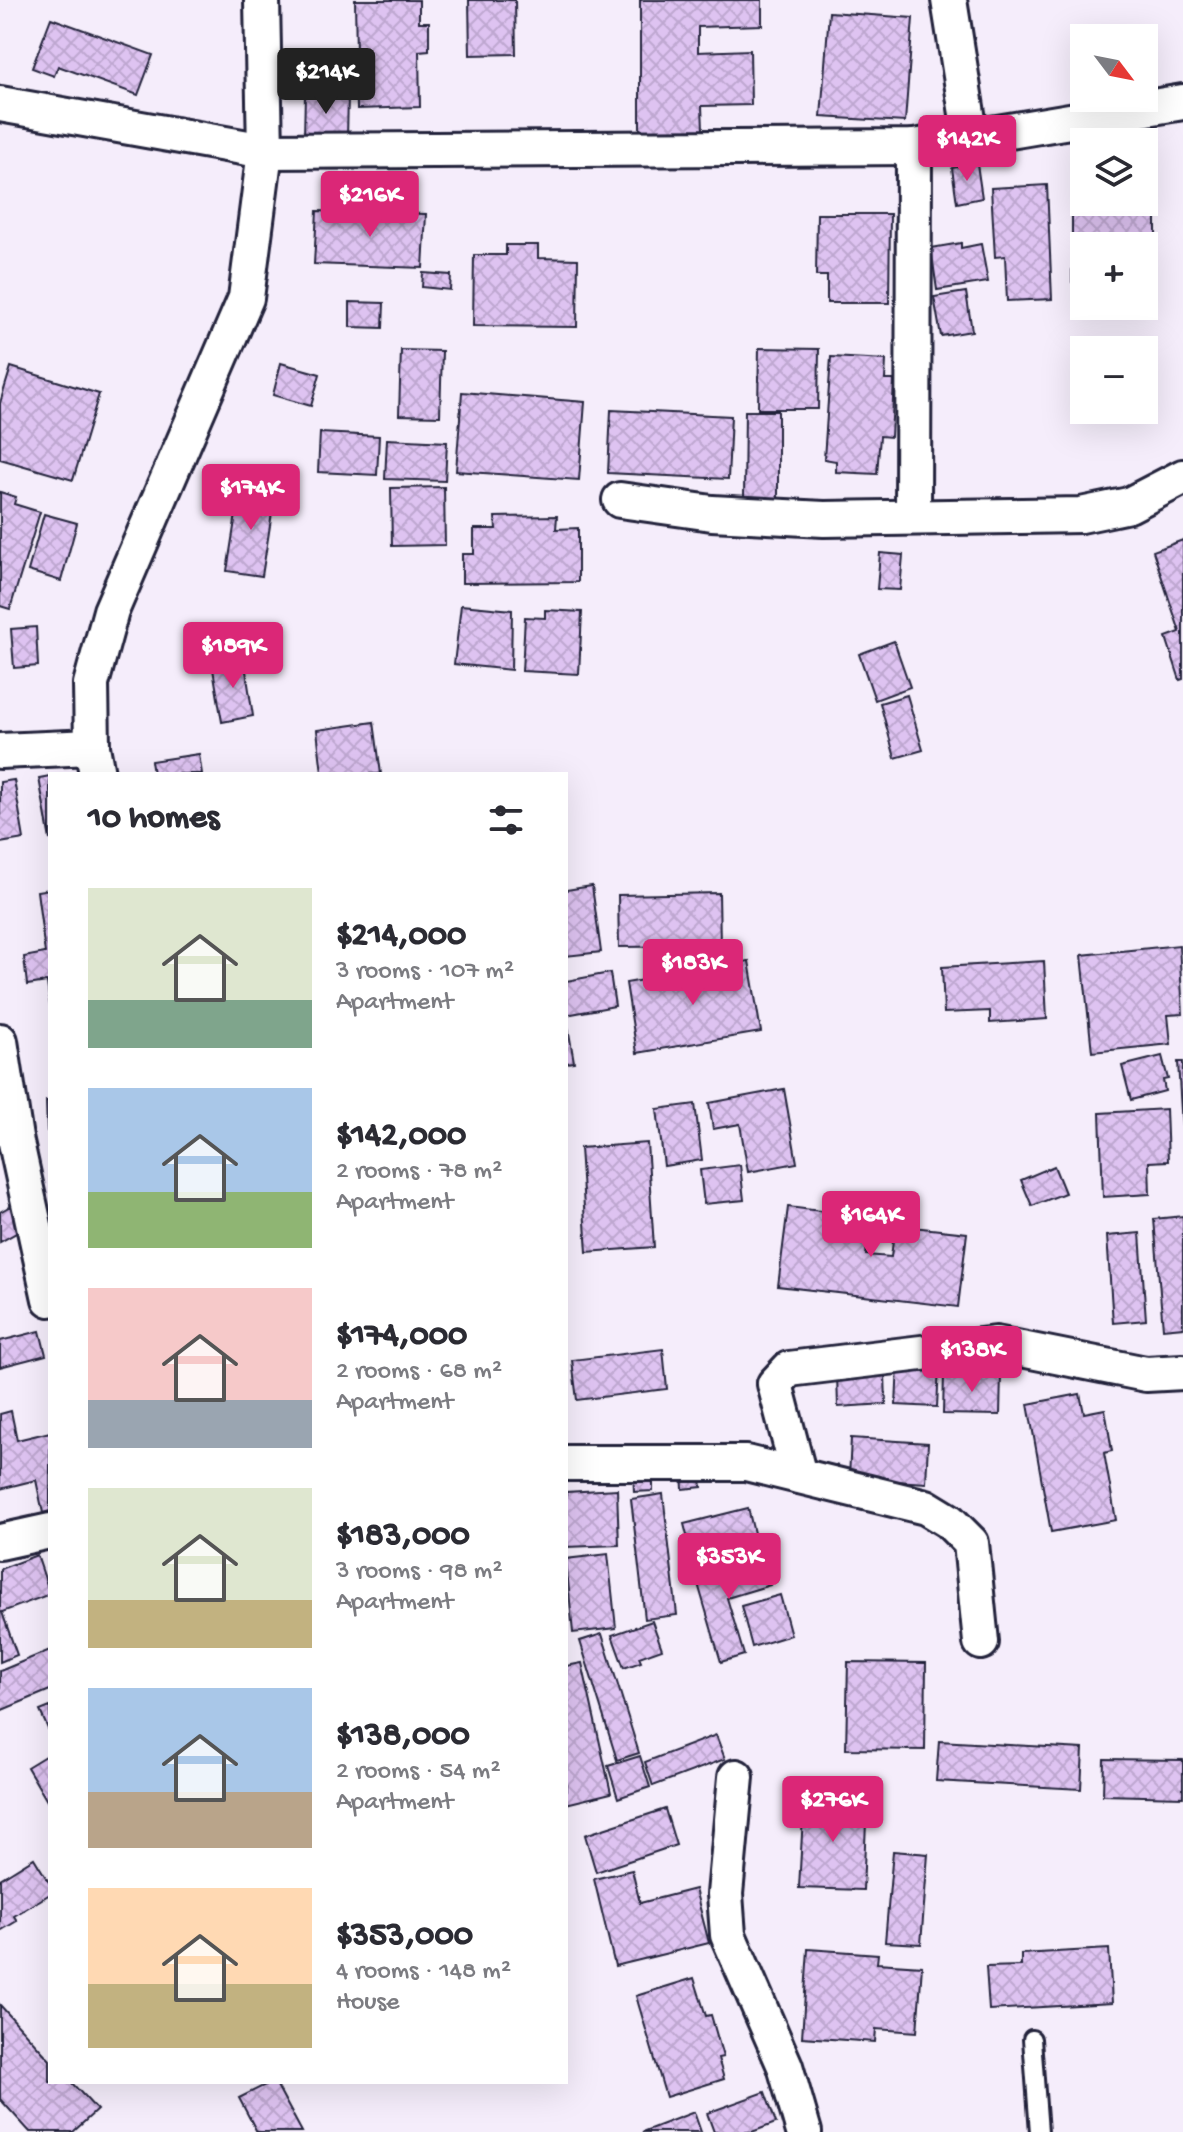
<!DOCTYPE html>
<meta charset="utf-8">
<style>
:root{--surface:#fff;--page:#f7f7f7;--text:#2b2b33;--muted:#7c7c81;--accent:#db2777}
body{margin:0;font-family:"Gochi Hand",sans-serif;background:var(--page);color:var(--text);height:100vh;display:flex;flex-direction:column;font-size:30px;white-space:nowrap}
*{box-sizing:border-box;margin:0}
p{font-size:26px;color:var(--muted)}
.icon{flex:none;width:44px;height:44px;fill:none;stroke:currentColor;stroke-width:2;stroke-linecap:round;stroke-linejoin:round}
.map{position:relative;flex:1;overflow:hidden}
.sheet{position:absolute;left:48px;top:772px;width:520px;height:1312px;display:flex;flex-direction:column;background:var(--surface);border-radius:0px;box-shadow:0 8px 32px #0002}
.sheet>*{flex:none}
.needle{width:52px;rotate:122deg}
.fabs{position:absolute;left:1070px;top:24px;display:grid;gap:16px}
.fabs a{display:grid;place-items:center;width:88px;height:88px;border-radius:0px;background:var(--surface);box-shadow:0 8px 32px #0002;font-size:40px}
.price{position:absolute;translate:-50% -68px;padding:0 18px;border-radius:8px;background:var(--accent);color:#fff;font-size:26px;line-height:52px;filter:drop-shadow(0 2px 4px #0008)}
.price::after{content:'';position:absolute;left:50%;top:48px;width:24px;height:18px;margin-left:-12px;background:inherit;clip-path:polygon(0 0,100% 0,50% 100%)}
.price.active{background:#222;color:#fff}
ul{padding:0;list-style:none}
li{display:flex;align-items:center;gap:24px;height:200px;padding:0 40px}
li span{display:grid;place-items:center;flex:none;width:224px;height:160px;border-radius:0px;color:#555}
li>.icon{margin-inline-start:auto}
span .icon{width:96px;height:96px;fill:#fffc;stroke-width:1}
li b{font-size:34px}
h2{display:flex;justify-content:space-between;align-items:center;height:96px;padding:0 40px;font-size:34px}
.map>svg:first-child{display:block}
.building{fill:url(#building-cross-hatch);stroke:#22223b;stroke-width:2}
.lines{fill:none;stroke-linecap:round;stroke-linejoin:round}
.lane-casing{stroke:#22223b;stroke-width:22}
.street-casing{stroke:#22223b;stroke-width:40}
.lane{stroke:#fff;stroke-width:16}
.street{stroke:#fff;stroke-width:34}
</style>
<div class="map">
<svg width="1183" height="2132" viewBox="0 0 1183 2132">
<defs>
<pattern id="building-cross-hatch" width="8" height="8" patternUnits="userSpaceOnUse" patternTransform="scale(2)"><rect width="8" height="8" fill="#dec3f1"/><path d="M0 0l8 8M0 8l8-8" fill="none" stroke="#bea7d0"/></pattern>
</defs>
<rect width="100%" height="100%" fill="#f5edfb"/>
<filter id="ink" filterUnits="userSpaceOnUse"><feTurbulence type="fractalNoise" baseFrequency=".0125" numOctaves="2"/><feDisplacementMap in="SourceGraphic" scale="16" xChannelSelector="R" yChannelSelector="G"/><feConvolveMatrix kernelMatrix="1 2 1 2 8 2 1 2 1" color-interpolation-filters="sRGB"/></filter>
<g filter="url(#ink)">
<!-- building -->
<g class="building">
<polygon points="355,0 419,0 419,22 429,22 429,50 419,51 420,107 357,109"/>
<polygon points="469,0 515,0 516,54 470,55"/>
<polygon points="640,0 762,0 762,25 698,27 698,52 750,50 751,105 702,106 703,129 718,129 719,140 640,142"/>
<polygon points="829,12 913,18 905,122 821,117"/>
<polygon points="51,18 153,55 138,95 58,66 54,76 32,68"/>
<polygon points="305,94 348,95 347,138 304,137"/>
<polygon points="977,164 982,198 957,203 952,168"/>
<polygon points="1072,173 1084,173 1084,202 1144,202 1144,173 1156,173 1156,254 1150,254 1150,283 1144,283 1144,246 1084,246 1084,282 1072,282"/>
<polygon points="1047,185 1052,299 1007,301 1005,256 995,257 991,188"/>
<polygon points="317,211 426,214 423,268 314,264"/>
<polygon points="817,214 890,214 889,303 827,303 827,276 816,276"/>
<polygon points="961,243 961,248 981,244 988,282 937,290 931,248"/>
<polygon points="506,245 538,245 538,258 578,259 577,327 473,326 474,255 506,255"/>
<polygon points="423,273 451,275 450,290 422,287"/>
<polygon points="966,292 972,331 941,336 934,297"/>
<polygon points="350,302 384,303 383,328 350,327"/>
<polygon points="759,348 819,349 818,409 758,409"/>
<polygon points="401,350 442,351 440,416 399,415"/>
<polygon points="831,357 886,360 885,380 894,380 891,437 880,436 877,474 836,472 836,461 824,459"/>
<polygon points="281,363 320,374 311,406 273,395"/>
<polygon points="11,367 99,394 73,480 0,459 0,403"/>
<polygon points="462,392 585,402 579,480 456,471"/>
<polygon points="611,410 731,416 728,479 608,473"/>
<polygon points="745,411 778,411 778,498 744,498"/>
<polygon points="320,433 379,436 377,475 318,472"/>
<polygon points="387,439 447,442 445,481 385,479"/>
<polygon points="444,487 445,545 392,546 391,488"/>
<polygon points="240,489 275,494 262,576 227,571"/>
<polygon points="0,492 16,497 14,504 40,512 10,609 0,606"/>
<polygon points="44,514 77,523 61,581 28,571"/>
<polygon points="557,516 556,529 578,528 578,582 462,583 462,554 474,554 474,529 496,529 495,517"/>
<polygon points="1183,540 1183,679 1180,680 1166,637 1180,632 1153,551"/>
<polygon points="880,553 903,555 900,590 877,589"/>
<polygon points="461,605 512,610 511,670 454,664"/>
<polygon points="545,610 582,612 579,674 522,671 525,617 545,618"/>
<polygon points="36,627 38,666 14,668 11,629"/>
<polygon points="894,641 910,687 875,700 859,654"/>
<polygon points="244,658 253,716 222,722 212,663"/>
<polygon points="907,695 923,750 895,758 880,703"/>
<polygon points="374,722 381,774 312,774 322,773 317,730"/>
<polygon points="199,754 202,774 153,774 151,761"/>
<polygon points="50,776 50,840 39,778"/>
<polygon points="14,780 24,839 0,843 0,782"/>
<polygon points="592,886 601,952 566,956 566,890"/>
<polygon points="50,889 50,1006 47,982 27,985 24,957 45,953 37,891"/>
<polygon points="719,893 720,946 619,947 618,895"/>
<polygon points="1179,945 1183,1014 1168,1015 1171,1044 1092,1052 1082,955"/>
<polygon points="749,961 761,1032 637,1053 626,983"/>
<polygon points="1044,961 1047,1019 990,1023 990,1011 944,1013 942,967"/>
<polygon points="610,973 615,1006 566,1015 566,981"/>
<polygon points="566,1015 574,1062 566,1063"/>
<polygon points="1162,1056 1168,1079 1163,1080 1165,1091 1131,1100 1122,1066"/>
<polygon points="1178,1062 1183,1062 1182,1127"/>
<polygon points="784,1089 797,1163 748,1172 740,1124 713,1129 709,1103"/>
<polygon points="46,1101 50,1101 50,1131 47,1131"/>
<polygon points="695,1104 702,1160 664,1166 657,1109"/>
<polygon points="1166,1109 1168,1161 1149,1162 1150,1194 1103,1197 1100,1113"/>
<polygon points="647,1143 654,1247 587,1252 580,1148"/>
<polygon points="740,1165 744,1200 704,1204 700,1170"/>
<polygon points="1054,1166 1065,1193 1032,1206 1021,1180"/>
<polygon points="12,1205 25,1228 0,1242 0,1212"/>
<polygon points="788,1207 870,1217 866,1255 891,1257 895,1225 967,1233 958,1307 778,1286"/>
<polygon points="1183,1216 1183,1327 1163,1329 1154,1219"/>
<polygon points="1140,1233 1146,1320 1113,1323 1107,1236"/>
<polygon points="40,1331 46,1355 0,1367 0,1341"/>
<polygon points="663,1349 667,1389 577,1400 572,1360"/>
<polygon points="898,1365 939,1367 937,1407 896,1405"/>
<polygon points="885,1373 886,1404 838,1407 837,1375"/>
<polygon points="944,1374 1001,1374 1000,1415 943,1414"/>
<polygon points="1080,1394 1084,1413 1105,1409 1112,1451 1104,1453 1116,1520 1051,1532 1028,1404"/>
<polygon points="11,1411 17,1440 50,1432 50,1511 43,1513 36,1480 0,1489 0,1414"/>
<polygon points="851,1438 928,1443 926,1483 849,1478"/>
<polygon points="633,1471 653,1471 653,1491 634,1492"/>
<polygon points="700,1471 702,1487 683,1489 682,1472"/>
<polygon points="617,1489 619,1545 566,1547 566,1492"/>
<polygon points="663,1494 677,1615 645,1619 631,1499"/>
<polygon points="748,1508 758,1550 695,1567 684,1524"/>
<polygon points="608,1554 616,1628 573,1633 566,1559"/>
<polygon points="37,1555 50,1594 2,1612 17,1655 0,1662 0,1569"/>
<polygon points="761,1557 770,1585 727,1598 744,1655 721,1662 696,1577"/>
<polygon points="780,1595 791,1635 752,1647 741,1606"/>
<polygon points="652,1621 662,1649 639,1657 641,1662 624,1668 612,1635"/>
<polygon points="602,1634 639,1753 617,1760 580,1641"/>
<polygon points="50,1650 50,1690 0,1711 0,1671"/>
<polygon points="848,1662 926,1663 925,1750 846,1749"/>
<polygon points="582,1663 611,1793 566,1804 566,1666"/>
<polygon points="50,1707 50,1728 48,1729 40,1711"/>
<polygon points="716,1735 725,1759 653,1786 645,1762"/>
<polygon points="939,1741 1083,1749 1081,1789 936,1781"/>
<polygon points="50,1753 50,1806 27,1767"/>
<polygon points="640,1756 650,1787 618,1798 608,1766"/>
<polygon points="1104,1759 1183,1760 1183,1797 1103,1795"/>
<polygon points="804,1798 867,1800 863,1890 799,1888"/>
<polygon points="665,1809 676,1845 596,1872 585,1835"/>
<polygon points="893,1851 928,1854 921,1944 885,1942"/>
<polygon points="34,1858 50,1884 50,1894 14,1916 17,1921 0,1931 0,1879"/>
<polygon points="632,1870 640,1903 695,1889 709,1943 615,1966 594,1879"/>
<polygon points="808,1949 878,1954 877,1963 922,1966 917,2032 876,2029 875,2042 802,2037"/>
<polygon points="1109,1949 1112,2003 989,2010 986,1967 1021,1966 1021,1954"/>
<polygon points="694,1978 706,2016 711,2015 723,2057 718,2058 724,2079 666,2097 636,1996"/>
<polygon points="0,2005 50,2060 50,2082 71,2082 97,2110 73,2132 30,2132 0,2099"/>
<polygon points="271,2082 275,2082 302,2132 257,2132 239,2098"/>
<polygon points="765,2092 776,2123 752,2132 714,2132 707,2113"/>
<polygon points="694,2112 701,2132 642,2132"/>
</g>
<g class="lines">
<!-- lane casing -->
<g class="lane-casing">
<polyline id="lane" points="1032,2039 1039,2132"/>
</g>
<!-- street casing -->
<g class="street-casing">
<g id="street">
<polyline points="949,0 971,139"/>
<polyline points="0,104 265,151 914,147 1183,102"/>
<polyline points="620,500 712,513 824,519 1081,515 1129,505 1183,477"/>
<polyline points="913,517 914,147"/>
<polyline points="0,751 92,747"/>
<polyline points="97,774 92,747 91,684 111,611 246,298 265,151 262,0"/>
<polyline points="0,1041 15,1138 50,1299"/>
<polyline points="566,1463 746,1463 926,1507 949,1521 971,1543 981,1642"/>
<polyline points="799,1476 775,1384 789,1369 996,1344 1146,1374 1183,1372"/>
<polyline points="0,1542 50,1531"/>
<polyline points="736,1777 725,1894 728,1935 785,2066 804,2132"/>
</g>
</g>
<!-- lane -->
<use href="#lane" class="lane"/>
<!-- street -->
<use href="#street" class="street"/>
</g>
</g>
</svg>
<div class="fabs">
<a><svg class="needle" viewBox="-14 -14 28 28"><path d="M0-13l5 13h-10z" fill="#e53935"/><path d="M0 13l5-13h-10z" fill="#7c7c81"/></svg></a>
<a><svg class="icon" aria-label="layers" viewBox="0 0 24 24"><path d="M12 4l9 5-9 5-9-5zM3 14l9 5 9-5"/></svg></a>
<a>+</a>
<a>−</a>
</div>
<b class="price active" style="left:326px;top:116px">$214K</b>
<b class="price" style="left:967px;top:183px">$142K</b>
<b class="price" style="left:370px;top:239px">$216K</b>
<b class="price" style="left:251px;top:532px">$174K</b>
<b class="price" style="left:233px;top:690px">$189K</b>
<b class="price" style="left:693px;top:1007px">$183K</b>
<b class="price" style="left:871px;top:1259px">$164K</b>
<b class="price" style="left:972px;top:1394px">$138K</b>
<b class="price" style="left:729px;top:1601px">$353K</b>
<b class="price" style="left:833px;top:1844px">$276K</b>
<section class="sheet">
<h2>10 homes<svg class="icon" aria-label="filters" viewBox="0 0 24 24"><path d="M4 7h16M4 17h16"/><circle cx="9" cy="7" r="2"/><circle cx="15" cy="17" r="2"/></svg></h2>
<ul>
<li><span style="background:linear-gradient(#dfe7d0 70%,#7fa58c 0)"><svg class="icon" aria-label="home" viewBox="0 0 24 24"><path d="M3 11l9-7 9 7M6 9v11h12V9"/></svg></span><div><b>$214,000</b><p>3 rooms · 107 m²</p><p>Apartment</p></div></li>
<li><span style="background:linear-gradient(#a9c7e8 65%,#8fb573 0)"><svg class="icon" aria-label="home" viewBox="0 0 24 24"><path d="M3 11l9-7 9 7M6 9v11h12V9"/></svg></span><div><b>$142,000</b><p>2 rooms · 78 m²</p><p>Apartment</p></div></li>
<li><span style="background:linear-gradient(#f6c9c9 70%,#9aa5b1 0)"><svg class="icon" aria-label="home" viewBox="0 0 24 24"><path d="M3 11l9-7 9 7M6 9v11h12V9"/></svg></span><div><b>$174,000</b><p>2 rooms · 68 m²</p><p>Apartment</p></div></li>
<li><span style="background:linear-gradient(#dfe7d0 70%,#c2b280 0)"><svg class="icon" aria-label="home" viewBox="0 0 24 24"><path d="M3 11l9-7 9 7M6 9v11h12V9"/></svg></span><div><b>$183,000</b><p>3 rooms · 98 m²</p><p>Apartment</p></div></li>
<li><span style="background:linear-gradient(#a9c7e8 65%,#b9a48a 0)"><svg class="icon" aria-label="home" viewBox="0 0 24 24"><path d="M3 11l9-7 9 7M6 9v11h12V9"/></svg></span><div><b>$138,000</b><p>2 rooms · 54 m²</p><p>Apartment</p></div></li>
<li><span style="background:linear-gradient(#ffd9b3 60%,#c2b280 0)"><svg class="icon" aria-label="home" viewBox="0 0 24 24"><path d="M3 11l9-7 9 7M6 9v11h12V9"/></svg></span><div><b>$353,000</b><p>4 rooms · 148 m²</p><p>House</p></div></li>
</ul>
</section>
</div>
